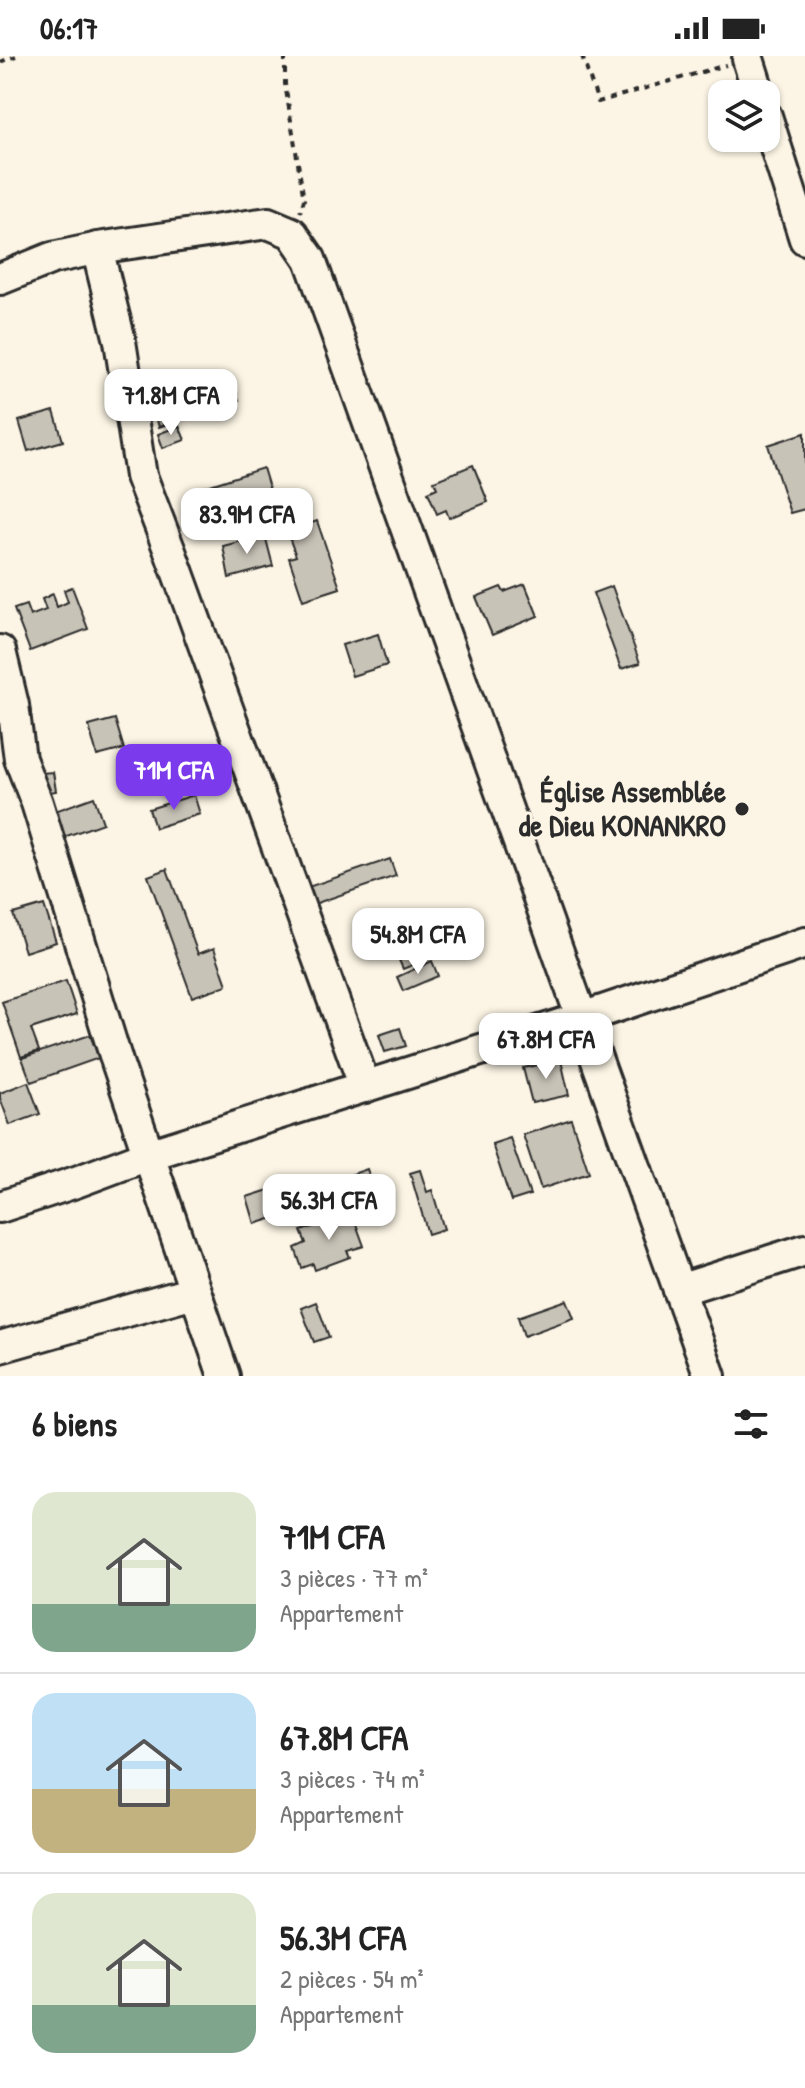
<!DOCTYPE html>
<html lang="fr">
<meta charset="utf-8">
<style>
:root{--surface:#fff;--page:#f6f6f6;--text:#222;--muted:#767676;--line:#e0e0e0;--accent:#7c3aed}
body{margin:0;font-family:"Patrick Hand",sans-serif;background:var(--page);color:var(--text);height:100vh;display:flex;flex-direction:column;font-size:30px;white-space:nowrap}
*{box-sizing:border-box;margin:0}
p{font-size:26px;color:var(--muted)}
.icon{flex:none;width:44px;height:44px;fill:none;stroke:currentColor;stroke-width:2;stroke-linecap:round;stroke-linejoin:round}
.map{position:relative;height:1320px;overflow:hidden}
.details{display:flex;flex-direction:column;background:var(--surface);flex:1}
.details>*{flex:none}
.buttons{position:absolute;left:708px;top:24px;display:grid;gap:16px}
.buttons a{display:grid;place-items:center;width:72px;height:72px;border-radius:16px;background:var(--surface);box-shadow:0 2px 6px #0004;font-size:40px}
.price{position:absolute;translate:-50% -68px;padding:0 18px;border-radius:16px;background:#fff;color:#222;font-size:26px;line-height:52px;filter:drop-shadow(0 2px 4px #0008)}
.price::after{content:'';position:absolute;left:50%;top:48px;width:24px;height:18px;margin-left:-12px;background:inherit;clip-path:polygon(0 0,100% 0,50% 100%)}
.price.current{background:var(--accent);color:#fff}
ul{padding:0;list-style:none}
li{display:flex;align-items:center;gap:24px;height:200px;padding:0 32px}
li+li{border-top:2px solid var(--line)}
li span{display:grid;place-items:center;flex:none;width:224px;height:160px;border-radius:24px;color:#555}
li>.icon{margin-inline-start:auto}
span .icon{width:96px;height:96px;fill:#fffc;stroke-width:1}
li b{font-size:34px}
h2{display:flex;justify-content:space-between;align-items:center;height:96px;padding:0 32px;font-size:34px}
.status{display:flex;justify-content:space-between;align-items:center;height:56px;padding:0 40px;background:var(--surface);direction:ltr}
.status svg{height:22px;fill:currentColor}
.map>svg:first-child{display:block}
.building{fill:#c8c3b7;stroke:#2b2b2b;stroke-width:2}
.lines{fill:none;stroke-linecap:round;stroke-linejoin:round}
.minor-casing{stroke:#2b2b2b;stroke-width:36}
.path{stroke:#2b2b2b;stroke-width:4;stroke-dasharray:6 6;stroke-linecap:butt}
.minor{stroke:#fcf5e5;stroke-width:30}
.poi-dot{fill:#2b2b2b;stroke:#fcf5e5;stroke-width:3}
.labels{text-anchor:middle;stroke-width:6;stroke-linejoin:round;paint-order:stroke}
.poi-label{font-size:30px;font-weight:bold;fill:#2b2b2b;stroke:#fcf5e5;text-anchor:end}
</style>
<div class="status"><b>06:17</b><svg viewBox="0 0 49 12"><path d="M0 12V9h3v3zM5 12V6h3v6zM10 12V3h3v9zM15 12V0h3v12zM26 1h20v11H26zM47 4h2v5h-2z"/></svg></div>
<div class="map">
<svg width="805" height="1320" viewBox="0 0 805 1320">
<rect width="100%" height="100%" fill="#fcf5e5"/>
<filter id="ink" filterUnits="userSpaceOnUse"><feTurbulence type="fractalNoise" baseFrequency=".0125" numOctaves="2"/><feDisplacementMap in="SourceGraphic" scale="16" xChannelSelector="R" yChannelSelector="G"/><feConvolveMatrix kernelMatrix="1 2 1 2 8 2 1 2 1" color-interpolation-filters="sRGB"/></filter>
<g filter="url(#ink)">
<!-- building -->
<g class="building">
<polygon points="233,325 239,344 159,371 153,351"/>
<polygon points="54,355 63,385 28,395 19,365"/>
<polygon points="179,370 185,384 163,392 158,378"/>
<polygon points="805,377 805,453 790,457 768,389"/>
<polygon points="473,409 488,446 449,462 446,454 437,458 428,436 437,432 434,425"/>
<polygon points="263,412 273,445 205,466 195,434"/>
<polygon points="317,465 340,532 303,544 289,502 296,500 287,476"/>
<polygon points="265,479 273,510 229,522 223,490"/>
<polygon points="525,528 538,560 492,579 476,541 501,531 504,536"/>
<polygon points="612,530 640,607 621,613 593,537"/>
<polygon points="72,531 88,573 30,595 14,553 26,549 30,560 46,554 42,543 53,538 57,551 68,546 64,534"/>
<polygon points="378,578 387,609 352,620 342,589"/>
<polygon points="115,663 124,693 97,700 89,670"/>
<polygon points="53,716 56,735 44,737 41,717"/>
<polygon points="194,739 200,758 155,772 149,753"/>
<polygon points="94,741 103,767 64,781 55,755"/>
<polygon points="390,803 396,820 314,848 308,831"/>
<polygon points="167,813 198,898 214,892 227,929 192,941 148,820"/>
<polygon points="44,849 56,886 25,896 13,858"/>
<polygon points="414,857 418,868 392,879 387,869"/>
<polygon points="420,872 432,901 403,913 390,884"/>
<polygon points="432,905 438,920 403,935 397,921"/>
<polygon points="66,925 77,958 31,973 39,995 21,1001 2,946"/>
<polygon points="400,972 406,990 385,996 379,979"/>
<polygon points="90,979 99,1002 31,1026 22,1002"/>
<polygon points="561,1004 569,1039 532,1047 523,1012"/>
<polygon points="28,1026 40,1058 10,1069 0,1042 0,1037"/>
<polygon points="571,1063 589,1117 541,1133 523,1079"/>
<polygon points="510,1082 530,1139 511,1145 492,1088"/>
<polygon points="367,1113 373,1131 350,1139 344,1121"/>
<polygon points="420,1114 427,1136 432,1134 444,1173 428,1178 410,1117"/>
<polygon points="275,1132 283,1159 255,1168 247,1141"/>
<polygon points="352,1157 364,1190 347,1195 350,1201 315,1214 313,1208 302,1212 295,1192 306,1187 301,1175"/>
<polygon points="567,1244 574,1262 524,1280 518,1261"/>
<polygon points="316,1246 329,1281 314,1286 301,1252"/>
</g>
<g class="lines">
<!-- minor casing -->
<g class="minor-casing">
<g id="minor">
<polyline points="748,3 759,38"/>
<polyline points="766,60 805,183"/>
<polyline points="97,192 120,285 141,420 171,498 365,1031"/>
<polyline points="0,223 52,202 104,191 268,167 292,177 310,203 710,1320"/>
<polyline points="0,595 13,649 20,703 37,747 118,1009 224,1320"/>
<polyline points="0,1151 76,1126 148,1099 582,962 805,887"/>
<polyline points="679,1234 805,1194"/>
<polyline points="0,1291 194,1236"/>
</g>
</g>
<!-- path -->
<g class="path">
<polyline points="285,0 285,28 304,144 300,156"/>
<polyline points="582,0 598,46 726,9"/>
<polyline points="0,6 16,0"/>
</g>
<!-- minor -->
<use href="#minor" class="minor"/>
</g>
</g>
<!-- markers -->
<circle class="poi-dot" cx="742" cy="753" r="8"/>
<g class="labels">
<!-- poi labels -->
<g class="poi-label">
<text x="726" y="746">Église Assemblée<tspan x="726" dy="34">de Dieu KONANKRO</tspan></text>
</g>
</g>
</svg>
<div class="buttons">
<a><svg class="icon" aria-label="layers" viewBox="0 0 24 24"><path d="M12 4l9 5-9 5-9-5zM3 14l9 5 9-5"/></svg></a>
</div>
<b class="price" style="left:171px;top:381px">71.8M CFA</b>
<b class="price" style="left:247px;top:500px">83.9M CFA</b>
<b class="price current" style="left:174px;top:756px">71M CFA</b>
<b class="price" style="left:418px;top:920px">54.8M CFA</b>
<b class="price" style="left:546px;top:1025px">67.8M CFA</b>
<b class="price" style="left:329px;top:1186px">56.3M CFA</b>
</div>
<section class="details">
<h2>6 biens<svg class="icon" aria-label="filters" viewBox="0 0 24 24"><path d="M4 7h16M4 17h16"/><circle cx="9" cy="7" r="2"/><circle cx="15" cy="17" r="2"/></svg></h2>
<ul>
<li><span style="background:linear-gradient(#dfe7d0 70%,#7fa58c 0)"><svg class="icon" aria-label="home" viewBox="0 0 24 24"><path d="M3 11l9-7 9 7M6 9v11h12V9"/></svg></span><div><b>71M CFA</b><p>3 pièces · 77 m²</p><p>Appartement</p></div></li>
<li><span style="background:linear-gradient(#bfe0f5 60%,#c2b280 0)"><svg class="icon" aria-label="home" viewBox="0 0 24 24"><path d="M3 11l9-7 9 7M6 9v11h12V9"/></svg></span><div><b>67.8M CFA</b><p>3 pièces · 74 m²</p><p>Appartement</p></div></li>
<li><span style="background:linear-gradient(#dfe7d0 70%,#7fa58c 0)"><svg class="icon" aria-label="home" viewBox="0 0 24 24"><path d="M3 11l9-7 9 7M6 9v11h12V9"/></svg></span><div><b>56.3M CFA</b><p>2 pièces · 54 m²</p><p>Appartement</p></div></li>
</ul>
</section>
